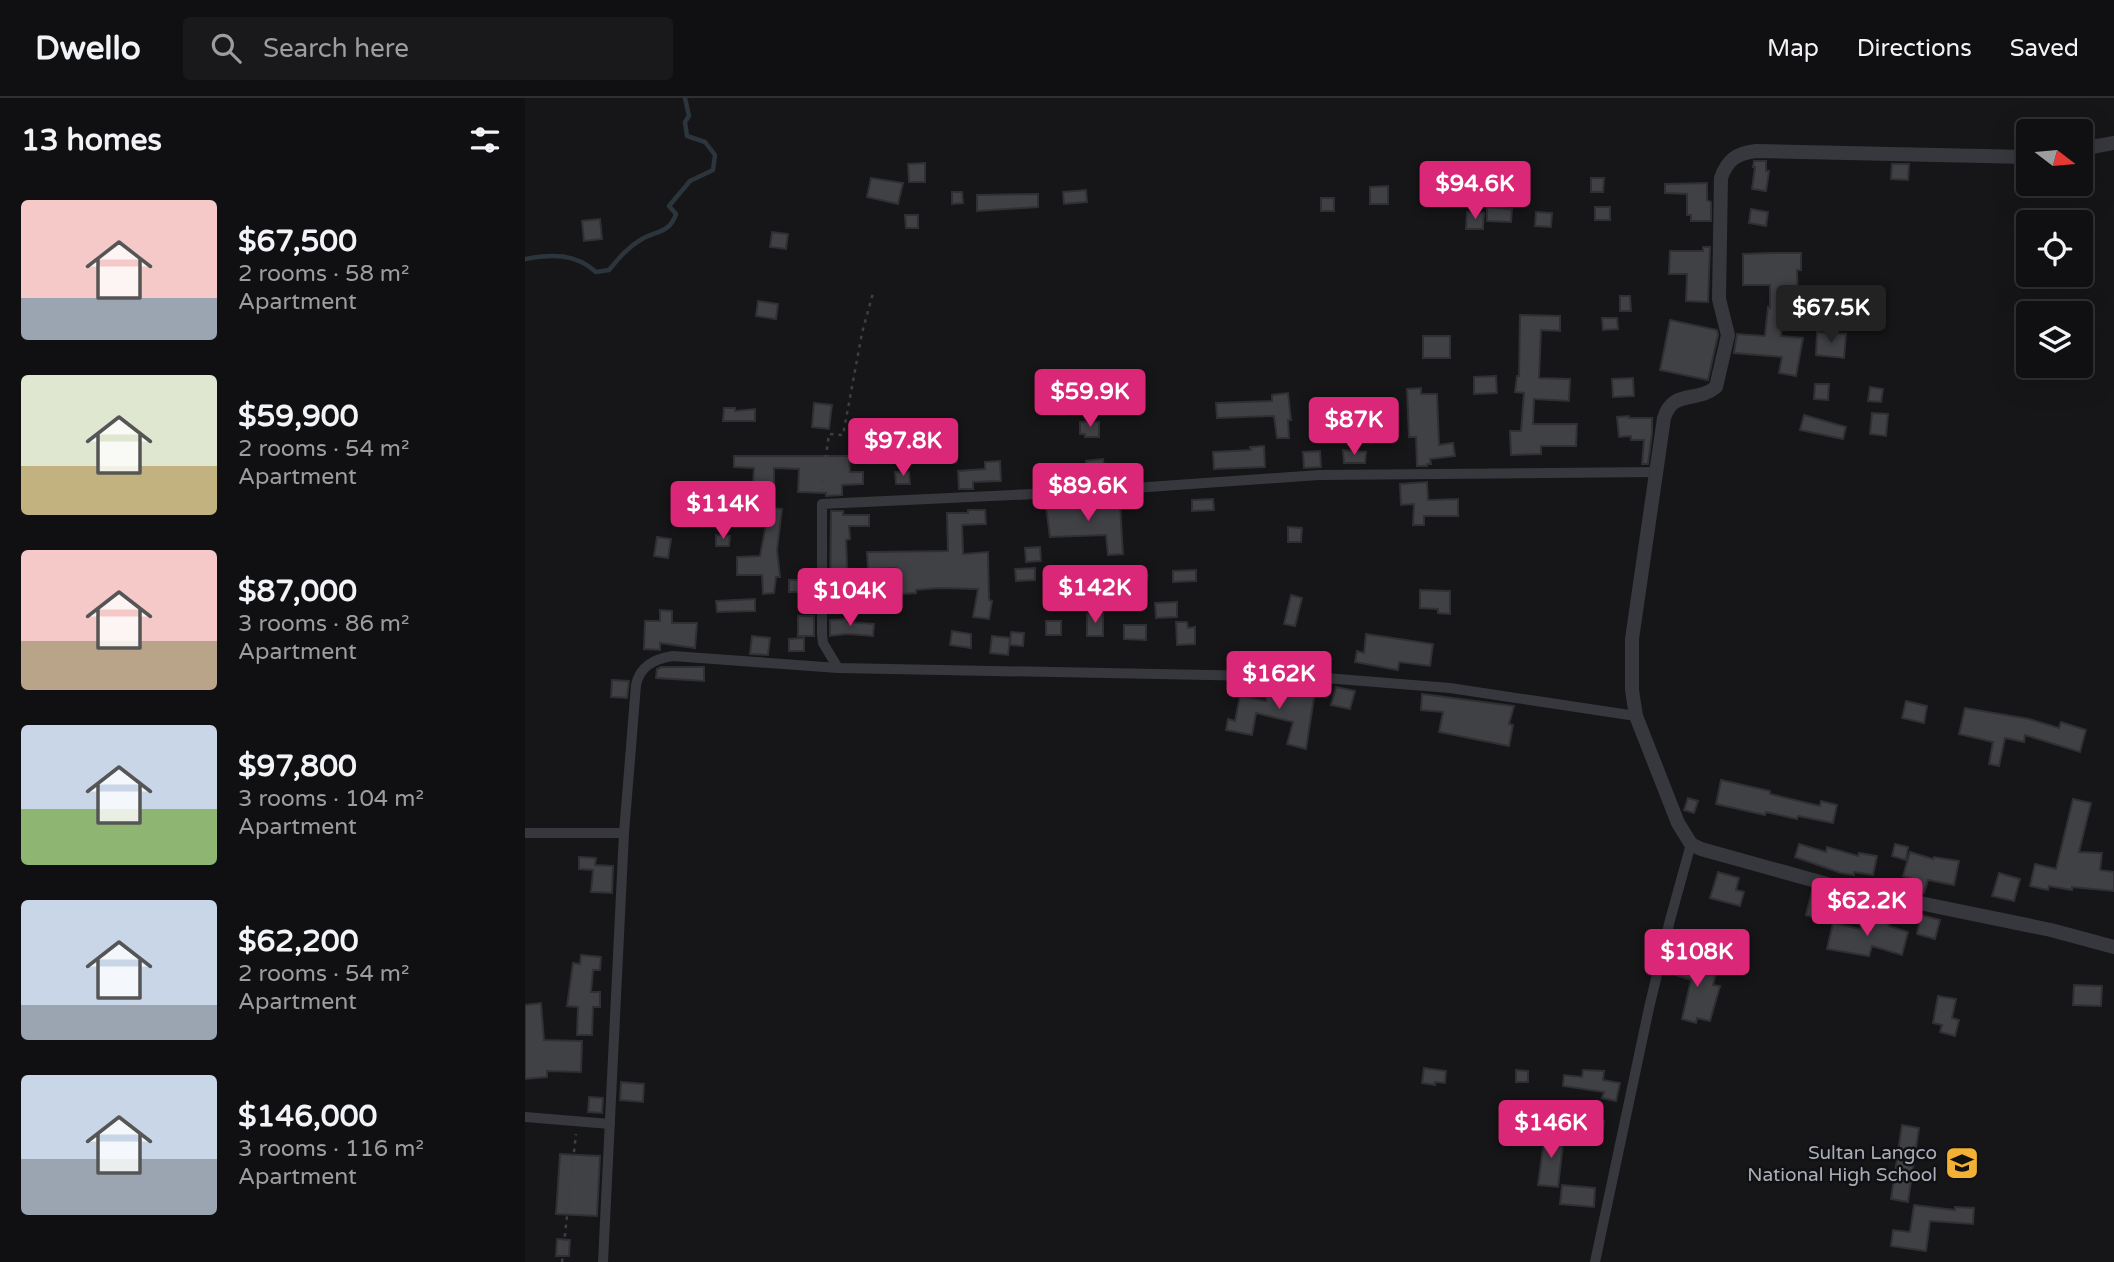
<!DOCTYPE html>
<meta charset="utf-8">
<style>
:root{--surface:#101012;--page:#19191b;--text:#f1f3f6;--muted:#9c9d9f;--line:#303032;--accent:#db2777}
body{margin:0;font-family:"Varela Round",sans-serif;background:var(--page);color:var(--text);height:100vh;display:flex;flex-direction:column;font-size:26px;white-space:nowrap}
*{box-sizing:border-box;margin:0}
p{font-size:23px;color:var(--muted)}
.icon{flex:none;width:38px;height:38px;fill:none;stroke:currentColor;stroke-width:2;stroke-linecap:round;stroke-linejoin:round}
.map{position:relative;flex:1;overflow:hidden}
.drawer{display:flex;flex-direction:column;background:var(--surface);width:525px}
.drawer>*{flex:none}
.needle{width:46px;rotate:106deg}
.buttons{position:absolute;left:1491px;top:21px;display:grid;gap:14px}
.buttons a{display:grid;place-items:center;width:77px;height:77px;border-radius:7px;background:var(--surface);box-shadow:0 7px 28px #0002,0 0 0 2px var(--line);font-size:35px}
.price{position:absolute;translate:-50% -60px;padding:0 16px;border-radius:7px;background:var(--accent);color:#fff;font-size:23px;line-height:46px;filter:drop-shadow(0 2px 4px #0008)}
.price::after{content:'';position:absolute;left:50%;top:42px;width:21px;height:16px;margin-left:-10px;background:inherit;clip-path:polygon(0 0,100% 0,50% 100%)}
.price.active{background:#222;color:#fff}
ul{padding:0;list-style:none}
li{display:flex;align-items:center;gap:21px;height:175px;padding:0 21px}
li span{display:grid;place-items:center;flex:none;width:196px;height:140px;border-radius:7px;color:#555}
li>.icon{margin-inline-start:auto}
span .icon{width:84px;height:84px;fill:#fffc;stroke-width:1}
li b{font-size:30px}
h2{display:flex;justify-content:space-between;align-items:center;height:84px;padding:0 21px;font-size:30px}
header{display:flex;align-items:center;gap:42px;box-sizing:border-box;height:98px;padding:0 35px;background:var(--surface);border-bottom:2px solid var(--line)}
header strong{font-size:33px}
nav{display:flex;gap:38px;margin-inline-start:auto;font-size:24px}
.search{width:490px;height:63px;background:var(--page);display:flex;align-items:center;gap:18px;box-sizing:border-box;padding:0 24px;border-radius:7px;color:var(--muted);font-size:26px}
main{display:flex;flex:1;min-height:0}
.map>svg:first-child{display:block}
.lines{fill:none;stroke-linecap:round;stroke-linejoin:round}
.stream{stroke:#2c353c;stroke-width:4.5}
.building{fill:#404145;stroke:#303034;stroke-width:2}
.path{stroke:#3d3f44;stroke-width:2.5;stroke-dasharray:3.5 5;stroke-linecap:butt}
.minor{stroke:#37383d;stroke-width:10}
.tertiary{stroke:#37383d;stroke-width:14}
.labels{text-anchor:middle;stroke-width:5;stroke-linejoin:round;paint-order:stroke}
.poi-label{font-size:19px;fill:#a8adb8;stroke:#111113;text-anchor:end}
</style>
<header>
<strong>Dwello</strong>
<div class="search"><svg class="icon" aria-label="search" viewBox="0 0 24 24"><circle cx="10" cy="10" r="6"/><path d="M15 15l6 6"/></svg>Search here</div>
<nav><a>Map</a><a>Directions</a><a>Saved</a></nav>
</header>
<main>
<section class="drawer">
<h2>13 homes<svg class="icon" aria-label="filters" viewBox="0 0 24 24"><path d="M4 7h16M4 17h16"/><circle cx="9" cy="7" r="2"/><circle cx="15" cy="17" r="2"/></svg></h2>
<ul>
<li><span style="background:linear-gradient(#f6c9c9 70%,#9aa5b1 0)"><svg class="icon" aria-label="home" viewBox="0 0 24 24"><path d="M3 11l9-7 9 7M6 9v11h12V9"/></svg></span><div><b>$67,500</b><p>2 rooms · 58 m²</p><p>Apartment</p></div></li>
<li><span style="background:linear-gradient(#dfe7d0 65%,#c2b280 0)"><svg class="icon" aria-label="home" viewBox="0 0 24 24"><path d="M3 11l9-7 9 7M6 9v11h12V9"/></svg></span><div><b>$59,900</b><p>2 rooms · 54 m²</p><p>Apartment</p></div></li>
<li><span style="background:linear-gradient(#f6c9c9 65%,#b9a48a 0)"><svg class="icon" aria-label="home" viewBox="0 0 24 24"><path d="M3 11l9-7 9 7M6 9v11h12V9"/></svg></span><div><b>$87,000</b><p>3 rooms · 86 m²</p><p>Apartment</p></div></li>
<li><span style="background:linear-gradient(#c9d6e8 60%,#8fb573 0)"><svg class="icon" aria-label="home" viewBox="0 0 24 24"><path d="M3 11l9-7 9 7M6 9v11h12V9"/></svg></span><div><b>$97,800</b><p>3 rooms · 104 m²</p><p>Apartment</p></div></li>
<li><span style="background:linear-gradient(#c9d6e8 75%,#9aa5b1 0)"><svg class="icon" aria-label="home" viewBox="0 0 24 24"><path d="M3 11l9-7 9 7M6 9v11h12V9"/></svg></span><div><b>$62,200</b><p>2 rooms · 54 m²</p><p>Apartment</p></div></li>
<li><span style="background:linear-gradient(#c9d6e8 60%,#9aa5b1 0)"><svg class="icon" aria-label="home" viewBox="0 0 24 24"><path d="M3 11l9-7 9 7M6 9v11h12V9"/></svg></span><div><b>$146,000</b><p>3 rooms · 116 m²</p><p>Apartment</p></div></li>
</ul>
</section>
<div class="map">
<svg width="1589" height="1164" viewBox="0 0 1589 1164">
<rect width="100%" height="100%" fill="#161618"/>
<g class="lines">
<!-- stream -->
<path class="stream" d="M0,161C26,156 50,155 71,174L84,172C94,160 103,149 117,141C131,133 145,135 151,116L144,108L165,83L188,72L190,57L180,44L162,38L160,24L164,18L160,0"/>
</g>
<!-- building -->
<g class="building">
<polygon points="1229,63 1241,63 1241,73 1244,73 1241,93 1227,91 1230,69 1228,69"/>
<polygon points="400,65 400,84 384,84 383,66"/>
<polygon points="1367,66 1384,66 1383,82 1366,81"/>
<polygon points="346,80 378,85 373,106 342,99"/>
<polygon points="1066,80 1079,80 1078,94 1066,94"/>
<polygon points="1182,85 1182,102 1186,104 1186,123 1166,123 1166,117 1162,117 1162,96 1140,95 1140,86"/>
<polygon points="863,88 863,106 845,106 845,89"/>
<polygon points="561,92 562,104 539,106 538,94"/>
<polygon points="427,94 437,94 438,105 427,106"/>
<polygon points="513,96 513,109 452,113 452,97"/>
<rect x="796" y="100" width="13" height="13"/>
<polygon points="962,109 987,111 986,124 962,123"/>
<rect x="1070" y="109" width="15" height="13"/>
<polygon points="1226,111 1243,114 1241,128 1224,125"/>
<polygon points="942,114 959,115 958,131 941,131"/>
<polygon points="1011,114 1027,115 1026,129 1010,128"/>
<polygon points="380,117 393,117 393,130 381,130"/>
<polygon points="75,121 77,141 59,143 57,123"/>
<polygon points="247,134 263,136 261,151 245,149"/>
<polygon points="1178,149 1185,149 1183,204 1161,203 1162,176 1144,176 1145,153 1178,153"/>
<polygon points="1246,155 1276,155 1276,172 1272,172 1273,205 1259,205 1256,238 1278,240 1271,278 1254,275 1257,259 1209,255 1212,236 1240,238 1243,209 1245,210 1245,187 1218,187 1218,156"/>
<polygon points="1095,198 1105,198 1106,213 1095,213"/>
<polygon points="233,203 253,206 251,221 231,218"/>
<polygon points="995,217 1035,218 1035,233 1016,232 1014,280 1045,281 1044,303 1009,301 1008,326 1052,326 1051,348 1016,348 1016,356 986,357 985,333 996,333 999,295 990,294 992,278 994,278"/>
<polygon points="1077,220 1092,220 1093,231 1078,232"/>
<polygon points="1145,222 1192,232 1193,237 1183,282 1135,272"/>
<polygon points="1292,234 1321,236 1319,260 1291,257"/>
<rect x="898" y="238" width="27" height="22"/>
<polygon points="971,278 972,295 949,296 949,279"/>
<polygon points="1108,280 1109,298 1088,299 1087,281"/>
<polygon points="1290,286 1304,286 1303,302 1289,301"/>
<polygon points="1345,289 1358,291 1356,304 1343,303"/>
<polygon points="896,290 896,296 912,296 914,347 928,345 930,358 905,361 906,366 902,366 902,368 892,368 891,339 884,339 882,291"/>
<polygon points="763,295 766,322 763,322 764,340 752,340 749,318 692,320 691,305 747,303 747,297"/>
<polygon points="289,305 307,307 304,331 287,329"/>
<polygon points="199,310 210,310 210,313 230,311 230,323 198,323"/>
<polygon points="1347,315 1363,316 1361,338 1345,336"/>
<polygon points="1279,317 1321,329 1318,341 1275,332"/>
<polygon points="1104,318 1104,320 1127,320 1127,335 1123,366 1117,366 1119,342 1106,342 1106,338 1094,339 1092,319"/>
<polygon points="555,324 574,324 574,339 560,339 560,336 555,336"/>
<polygon points="421,333 421,346 395,346 395,355 385,356 385,345 371,346 371,335"/>
<polygon points="342,338 353,338 353,352 343,352"/>
<polygon points="739,348 740,369 689,371 688,354 726,352 725,349"/>
<polygon points="818,352 841,354 840,365 819,365"/>
<polygon points="795,353 796,369 779,370 778,354"/>
<polygon points="209,358 324,358 325,374 338,374 338,386 317,387 317,397 301,398 301,395 273,394 274,371 249,370 249,391 228,391 229,370 209,369"/>
<polygon points="578,361 580,377 562,379 561,363"/>
<polygon points="475,363 476,383 448,384 448,391 434,391 433,373 460,371 460,364"/>
<polygon points="530,367 531,378 513,380 512,369"/>
<polygon points="604,372 605,382 588,384 587,374"/>
<polygon points="370,374 384,374 385,386 371,386"/>
<polygon points="902,384 903,402 933,401 933,418 899,418 899,427 888,427 889,406 876,407 875,386"/>
<polygon points="688,401 689,412 667,413 667,402"/>
<polygon points="595,406 598,456 583,457 581,437 525,439 521,409"/>
<polygon points="236,408 257,411 252,452 255,479 251,479 249,495 238,496 237,477 212,477 212,459 235,458 242,422 234,420"/>
<polygon points="443,412 460,412 461,426 437,427 438,453 438,456 463,454 464,502 467,503 464,521 448,519 453,491 413,490 391,492 391,495 377,496 376,491 371,491 371,470 343,471 342,454 423,453 422,415 443,415"/>
<polygon points="306,413 318,413 318,417 344,417 344,428 324,428 325,441 321,442 323,492 305,492"/>
<polygon points="763,429 777,430 776,444 763,444"/>
<polygon points="191,437 205,438 204,448 191,448"/>
<polygon points="132,439 146,441 143,460 129,458"/>
<polygon points="515,449 516,463 501,464 500,450"/>
<polygon points="510,470 510,482 491,483 490,471"/>
<polygon points="582,470 583,482 560,484 559,472"/>
<polygon points="607,472 623,477 618,494 602,488"/>
<polygon points="671,472 671,483 648,484 648,473"/>
<polygon points="277,476 289,476 289,498 283,498 283,494 264,494 264,482 277,482"/>
<polygon points="895,492 925,493 925,516 913,515 913,511 895,510"/>
<polygon points="766,497 777,500 770,528 759,526"/>
<polygon points="230,501 230,513 192,514 191,503"/>
<polygon points="652,504 652,519 631,520 630,505"/>
<polygon points="135,512 147,513 147,525 172,525 170,550 135,545 135,552 119,551 120,523 135,523"/>
<rect x="562" y="516" width="16" height="22"/>
<rect x="273" y="518" width="16" height="20"/>
<polygon points="322,521 322,524 349,526 348,538 322,536 305,538 305,522"/>
<rect x="521" y="523" width="15" height="14"/>
<polygon points="651,524 662,524 663,530 670,529 670,546 652,547"/>
<polygon points="599,527 621,527 621,542 599,541"/>
<polygon points="427,533 446,536 446,550 425,547"/>
<polygon points="486,534 499,535 498,548 485,547"/>
<polygon points="841,536 908,546 905,568 874,564 873,572 830,564 832,553 839,555"/>
<polygon points="227,538 245,540 243,557 225,556"/>
<polygon points="467,538 485,540 483,557 465,555"/>
<polygon points="279,540 279,553 264,553 264,541"/>
<polygon points="136,569 179,569 179,583 131,580 132,571"/>
<polygon points="87,582 104,583 102,600 86,599"/>
<polygon points="744,586 791,587 781,651 762,646 768,624 731,615 727,637 701,632 703,621 710,623 715,598 741,603"/>
<polygon points="811,589 830,593 825,611 806,607"/>
<polygon points="897,596 989,608 984,626 988,627 984,648 914,634 918,614 896,612"/>
<polygon points="1381,603 1402,608 1399,625 1377,620"/>
<polygon points="1440,610 1504,621 1534,630 1536,624 1561,632 1555,654 1500,637 1499,644 1480,640 1474,668 1464,666 1468,644 1434,636"/>
<polygon points="1196,682 1245,693 1245,696 1295,708 1296,703 1312,707 1308,725 1273,718 1272,721 1241,714 1240,717 1191,706"/>
<polygon points="1163,700 1173,703 1169,715 1159,712"/>
<polygon points="1548,701 1566,705 1554,754 1577,755 1575,772 1589,774 1589,793 1547,789 1547,792 1524,788 1523,792 1505,788 1510,766 1531,771"/>
<polygon points="1274,746 1301,754 1302,749 1333,758 1334,755 1352,758 1348,777 1329,774 1329,777 1316,775 1270,759"/>
<polygon points="1370,746 1383,749 1381,762 1367,758"/>
<polygon points="1385,754 1408,761 1409,759 1434,763 1429,787 1403,782 1399,795 1384,791 1387,781 1378,778"/>
<polygon points="54,759 71,760 70,767 88,768 87,795 66,794 68,772 54,771"/>
<polygon points="1193,774 1214,780 1211,792 1219,794 1215,808 1185,800"/>
<polygon points="1474,775 1495,781 1489,803 1467,798"/>
<polygon points="1287,792 1303,797 1296,822 1281,817"/>
<polygon points="1396,817 1415,822 1410,841 1392,836"/>
<polygon points="1338,820 1364,826 1364,828 1383,834 1377,857 1347,848 1344,858 1302,851 1308,825 1335,831"/>
<polygon points="56,857 76,859 75,872 68,872 66,894 75,894 75,909 68,909 67,937 52,937 53,909 42,908 48,865 55,866"/>
<polygon points="1146,860 1192,870 1188,887 1195,888 1185,923 1172,920 1171,925 1157,921 1166,882 1142,874"/>
<polygon points="1549,887 1577,888 1576,908 1548,907"/>
<polygon points="1413,898 1431,901 1427,920 1434,922 1430,938 1415,934 1417,927 1408,925"/>
<polygon points="16,905 19,942 57,943 56,974 22,973 22,979 0,981 0,907"/>
<polygon points="899,970 921,973 920,985 910,984 910,987 897,985"/>
<polygon points="991,972 1003,973 1003,984 991,984"/>
<polygon points="1058,972 1079,973 1078,982 1095,985 1091,1003 1077,1000 1079,994 1038,988 1039,977 1057,979"/>
<polygon points="96,984 119,986 118,1004 95,1002"/>
<polygon points="64,999 78,1000 77,1015 63,1014"/>
<polygon points="1044,1018 1079,1023 1076,1045 1041,1040"/>
<polygon points="1377,1027 1394,1030 1383,1104 1366,1101"/>
<polygon points="1020,1035 1039,1037 1033,1089 1013,1087"/>
<polygon points="35,1056 75,1058 72,1118 31,1116"/>
<polygon points="1037,1087 1070,1090 1069,1109 1035,1106"/>
<polygon points="1389,1107 1430,1112 1430,1109 1449,1110 1448,1126 1405,1123 1401,1153 1366,1148 1368,1132 1385,1134"/>
<polygon points="32,1141 45,1142 44,1158 31,1158"/>
</g>
<g class="lines">
<!-- path -->
<g class="path">
<polyline points="296,394 304,336 318,337 337,235 348,195"/>
<polyline points="37,1164 51,1036"/>
</g>
<!-- minor -->
<g class="minor">
<polyline points="313,570 298,545 297,536 297,406 552,394 794,377 1131,374"/>
<polyline points="0,735 99,735"/>
<polyline points="0,1019 85,1026"/>
<path d="M78,1164L99,735L111,587C115,568 129,561 148,558L313,570L788,579L925,590L1111,618"/>
<polyline points="1070,1164 1124,910 1145,822 1166,746"/>
</g>
<!-- tertiary -->
<g class="tertiary">
<polyline points="1556,51 1589,45"/>
<path d="M1503,59L1231,53C1212,55 1202,62 1196,80L1194,201L1203,237L1191,289C1172,305 1148,291 1139,320L1107,541V592L1111,618L1153,725L1166,746L1176,751L1302,786L1526,832L1589,849"/>
</g>
</g>
<!-- icons -->
<defs>
<g id="school-square" transform="scale(1.75)"><rect x="-9" y="-9" width="18" height="18" rx="4" fill="#f2b134" stroke="#111113"/><path d="M0-5L7-2L0 1L-7-2ZM-4 1L0 2.5L4 1V4Q0 6-4 4Z" fill="#111"/></g>
</defs>
<g fill-rule="evenodd">
<use href="#school-square" x="1437" y="1065"/>
</g>
<g class="labels">
<!-- poi labels -->
<g class="poi-label">
<text x="1412" y="1061">Sultan Langco<tspan x="1412" dy="22">National High School</tspan></text>
</g>
</g>
</svg>
<div class="buttons">
<a><svg class="needle" viewBox="-14 -14 28 28"><path d="M0-13l5 13h-10z" fill="#e53935"/><path d="M0 13l5-13h-10z" fill="#9c9d9f"/></svg></a>
<a><svg class="icon" aria-label="locate" viewBox="0 0 24 24"><circle cx="12" cy="12" r="6"/><path d="M12 2v4M12 18v4M2 12h4M18 12h4"/></svg></a>
<a><svg class="icon" aria-label="layers" viewBox="0 0 24 24"><path d="M12 4l9 5-9 5-9-5zM3 14l9 5 9-5"/></svg></a>
</div>
<b class="price" style="left:950px;top:123px">$94.6K</b>
<b class="price active" style="left:1306px;top:247px">$67.5K</b>
<b class="price" style="left:565px;top:331px">$59.9K</b>
<b class="price" style="left:829px;top:359px">$87K</b>
<b class="price" style="left:378px;top:380px">$97.8K</b>
<b class="price" style="left:563px;top:425px">$89.6K</b>
<b class="price" style="left:198px;top:443px">$114K</b>
<b class="price" style="left:570px;top:527px">$142K</b>
<b class="price" style="left:325px;top:530px">$104K</b>
<b class="price" style="left:754px;top:613px">$162K</b>
<b class="price" style="left:1342px;top:840px">$62.2K</b>
<b class="price" style="left:1172px;top:891px">$108K</b>
<b class="price" style="left:1026px;top:1062px">$146K</b>
</div>
</main>
